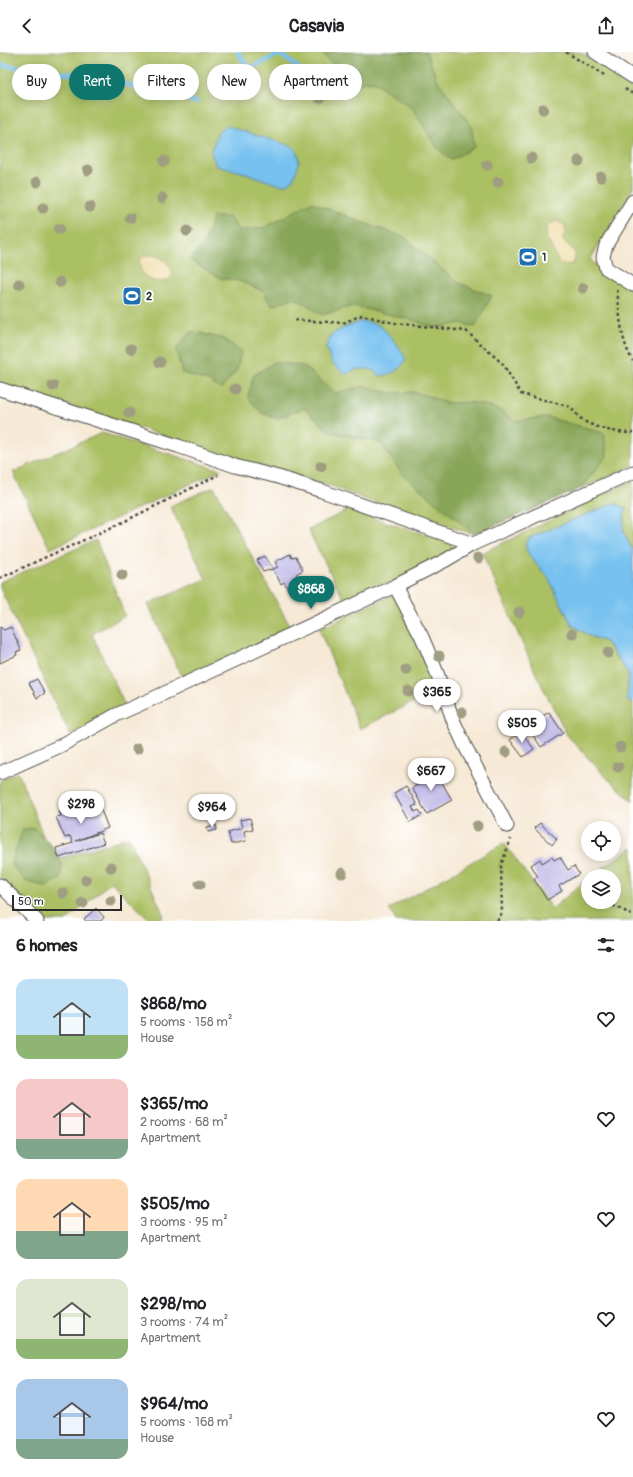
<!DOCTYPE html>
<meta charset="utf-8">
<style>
:root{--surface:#fff;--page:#f2f2f2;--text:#202124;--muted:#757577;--accent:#0f766e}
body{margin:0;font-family:Pangolin,sans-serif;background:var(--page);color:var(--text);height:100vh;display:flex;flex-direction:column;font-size:15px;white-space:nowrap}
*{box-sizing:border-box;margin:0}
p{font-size:13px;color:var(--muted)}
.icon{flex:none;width:22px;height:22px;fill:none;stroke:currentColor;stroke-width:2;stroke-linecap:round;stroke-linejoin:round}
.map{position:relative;height:869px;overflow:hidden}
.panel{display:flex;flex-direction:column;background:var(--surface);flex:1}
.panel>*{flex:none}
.guide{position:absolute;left:12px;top:12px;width:400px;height:36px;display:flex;gap:8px}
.fabs{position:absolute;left:581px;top:769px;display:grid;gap:8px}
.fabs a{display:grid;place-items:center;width:40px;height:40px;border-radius:50%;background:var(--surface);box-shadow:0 2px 10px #0003;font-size:20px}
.scale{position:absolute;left:12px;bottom:10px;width:110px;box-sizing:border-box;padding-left:4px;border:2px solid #2b2b2b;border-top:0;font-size:11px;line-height:14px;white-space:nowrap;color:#2b2b2b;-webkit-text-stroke:3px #fff;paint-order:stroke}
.price{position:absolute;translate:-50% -34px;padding:0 9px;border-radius:14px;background:#fff;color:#222;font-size:13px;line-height:26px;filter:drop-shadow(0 1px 2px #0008)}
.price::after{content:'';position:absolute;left:50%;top:24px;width:12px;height:9px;margin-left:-6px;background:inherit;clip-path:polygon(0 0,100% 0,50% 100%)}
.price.current{background:var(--accent);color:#fff}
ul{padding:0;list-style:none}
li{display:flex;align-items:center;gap:12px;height:100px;padding:0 16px}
li span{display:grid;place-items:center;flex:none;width:112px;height:80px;border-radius:12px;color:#555}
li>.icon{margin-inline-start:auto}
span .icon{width:48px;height:48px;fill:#fffc;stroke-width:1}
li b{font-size:17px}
h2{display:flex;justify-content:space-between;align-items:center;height:48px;padding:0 16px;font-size:17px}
.tag{padding:0 14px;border-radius:18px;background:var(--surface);box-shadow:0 2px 10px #0003;font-size:14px;line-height:36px}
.tag.current{background:var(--accent);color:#fff}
header{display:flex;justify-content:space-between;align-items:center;height:52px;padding:0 16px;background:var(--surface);font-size:18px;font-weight:700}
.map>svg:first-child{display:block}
.green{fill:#abbf63;stroke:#6b7547}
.forest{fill:#88a659;stroke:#5a6842}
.sand{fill:#eeda9e;stroke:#8c8264}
.water{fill:#76c1ef;stroke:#50768d}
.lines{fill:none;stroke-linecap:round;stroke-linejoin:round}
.stream{stroke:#76c1ef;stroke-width:4.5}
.building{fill:#c2bce8}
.street-casing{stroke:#494844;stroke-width:15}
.path{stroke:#494844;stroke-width:2.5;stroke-dasharray:3 3;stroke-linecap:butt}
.street{stroke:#fff;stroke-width:13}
.tree{fill:#9f9d82}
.labels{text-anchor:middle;stroke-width:4;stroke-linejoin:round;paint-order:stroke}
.poi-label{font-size:11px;font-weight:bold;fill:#2b2b2b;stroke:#fff;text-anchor:start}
</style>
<header><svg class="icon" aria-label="back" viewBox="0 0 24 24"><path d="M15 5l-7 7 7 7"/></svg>Casavia<svg class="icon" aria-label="share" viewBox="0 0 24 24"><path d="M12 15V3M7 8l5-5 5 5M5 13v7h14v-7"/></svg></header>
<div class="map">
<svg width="633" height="869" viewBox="0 0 633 869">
<rect width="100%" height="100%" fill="#fff"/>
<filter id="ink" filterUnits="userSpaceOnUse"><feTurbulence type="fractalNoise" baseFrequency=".025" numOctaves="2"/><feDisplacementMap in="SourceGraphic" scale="8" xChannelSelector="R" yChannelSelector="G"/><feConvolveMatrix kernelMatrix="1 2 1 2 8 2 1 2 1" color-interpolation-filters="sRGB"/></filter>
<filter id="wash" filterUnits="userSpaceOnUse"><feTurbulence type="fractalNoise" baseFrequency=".012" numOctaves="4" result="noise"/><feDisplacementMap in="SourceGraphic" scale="16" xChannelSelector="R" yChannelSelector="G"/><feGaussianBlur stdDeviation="0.9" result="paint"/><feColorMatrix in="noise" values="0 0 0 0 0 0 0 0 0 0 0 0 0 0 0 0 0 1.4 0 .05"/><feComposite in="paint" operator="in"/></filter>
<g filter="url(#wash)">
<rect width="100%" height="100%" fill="#f6e9d5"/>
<!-- green -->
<g class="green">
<polygon points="0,0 580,0 633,32 633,136 590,208 633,237 633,414 474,482 383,454 326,432 254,412 0,332"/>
<polygon points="102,381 221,418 50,497 13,420"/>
<polygon points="633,428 633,499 623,479 625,456 614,451 529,486 525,494 530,505 548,525 572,573 590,584 606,590 629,623 627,649 633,651 633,749 607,726 567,683 537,624 482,501"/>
<polygon points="214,435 292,578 184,630 148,552 206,527 170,454"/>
<polygon points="348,458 451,491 454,500 346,551 308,478"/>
<polygon points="96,488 125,564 92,582 127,658 70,683 0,536 0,530"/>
<polygon points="392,543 396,545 437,638 360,677 319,577"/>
<polygon points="18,720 53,809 129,785 164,864 156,869 151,869 111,830 66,869 43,869 0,825 0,728"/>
<polygon points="504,791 552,857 588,826 588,850 614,850 614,824 591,824 633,795 633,869 396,869 389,857 441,828"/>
</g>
<!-- forest -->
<g class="forest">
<polygon points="321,0 426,0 438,29 472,75 474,95 451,108 437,96 413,57 373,29 351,33"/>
<polygon points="311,150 361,170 404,185 457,230 492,244 475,275 461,271 435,276 412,268 353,254 322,263 306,252 293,246 272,254 263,239 239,229 220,226 190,208 205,190 213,165 229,165 240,179 266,175"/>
<polygon points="192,279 224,287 241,300 237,318 221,337 208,329 182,321 176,297"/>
<polygon points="274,310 304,314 335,341 363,334 393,341 413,340 431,345 445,351 469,350 489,354 501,359 515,369 547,365 604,381 607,404 580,437 474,482 402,422 379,390 330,380 304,356 277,367 262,361 248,346 253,324"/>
<polygon points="35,776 52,794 62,812 61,826 46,835 25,829 11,811 23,777"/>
</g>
<!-- sand -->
<g class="sand">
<path d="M557,169L565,173L566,180L562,188C571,197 579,198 573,212L563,213L559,211L547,186L546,175L552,171Z"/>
<path d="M149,203C156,203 163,206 168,212C188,235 134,238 140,206Z"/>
</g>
<!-- water -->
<g class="water">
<path d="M227,74L291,94C304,105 298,114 293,128L285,133L276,132L246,121L216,114L211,100L218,80Z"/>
<path d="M363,269L376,272L382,275L397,292L406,307C400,319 393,321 381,324L370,317H357L345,322L332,311L326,296L331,283L345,275Z"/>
<polygon points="614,451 625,456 623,479 633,499 633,651 627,649 629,622 606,590 590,584 572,573 548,525 530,505 525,494 529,486"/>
</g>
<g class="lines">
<!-- stream -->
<g class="stream">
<polyline points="238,0 248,17 284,0"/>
<polyline points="281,0 280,2 322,34"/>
<polyline points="0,13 96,25 197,50"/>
</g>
</g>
<g id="blocks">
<!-- building -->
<g class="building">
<polygon points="290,502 292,506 296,505 303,518 296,522 303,536 291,543 284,530 281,532 273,517 263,520 257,508 265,504 273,517 278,515 275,510"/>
<polygon points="0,575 4,578 11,575 21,598 16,600 17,603 0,611"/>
<polygon points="37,627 45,641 37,646 29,631"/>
<polygon points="549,660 563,681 541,695 527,674"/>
<polygon points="521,680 534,697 523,705 510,688"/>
<polygon points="436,720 452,748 427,762 412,736 419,732 416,727 428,721 429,724"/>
<polygon points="406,734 417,753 412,755 415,760 419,758 422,763 410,770 394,741"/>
<polygon points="78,745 79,748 86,745 94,747 99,753 108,776 76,789 100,781 104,791 59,806 56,796 73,791 70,784 65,786 56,765 61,764 59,759 70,754 68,748"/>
<polygon points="250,766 253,777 244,779 246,789 231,792 228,780 242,776 240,768"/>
<polygon points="540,771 557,787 552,793 534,776"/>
<polygon points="216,773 217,778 208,780 207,775"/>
<polygon points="552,805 554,808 560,805 568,818 574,814 579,822 559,834 562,839 547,848 534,827 538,825 531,813 540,807 542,811"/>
<polygon points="96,856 104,865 101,869 86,869 84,867"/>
</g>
</g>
</g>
<g filter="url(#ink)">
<use href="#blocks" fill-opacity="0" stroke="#494844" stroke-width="1"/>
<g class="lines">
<!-- street casing -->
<g class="street-casing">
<g id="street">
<polyline points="595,0 633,25"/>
<polyline points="633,149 606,193 603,205 606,216 633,233"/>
<polyline points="0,337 178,394 235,414 278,425 322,439 473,492"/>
<polyline points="395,534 422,585 437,621 453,668 465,694 507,774"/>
<polyline points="0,721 60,694 116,663 154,646 395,534 446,508 473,492 633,420"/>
<polyline points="0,833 37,869"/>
</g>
</g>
<!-- path -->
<g class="path">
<polyline points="566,0 606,25"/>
<polyline points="625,37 633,42"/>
<path d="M617,238C620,261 620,289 633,309"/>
<path d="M295,268L343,271L362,263L394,271L466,279L503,312L521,342L568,354C574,358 578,365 584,369C598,377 617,381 633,381"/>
<polyline points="0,526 117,473 218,423"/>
<path d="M608,850C615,856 627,858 633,865"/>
<polyline points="497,869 502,861 501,813 511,787"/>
</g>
<!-- street -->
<use href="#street" class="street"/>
</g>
<!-- trees -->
<g class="tree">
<circle cx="320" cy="46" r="5.5"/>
<circle cx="543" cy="57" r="5.5"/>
<circle cx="531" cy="106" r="5.5"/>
<circle cx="164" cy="109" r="5.5"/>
<circle cx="579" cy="109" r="5.5"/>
<circle cx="487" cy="113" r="5.5"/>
<circle cx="88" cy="118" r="5.5"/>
<circle cx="601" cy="125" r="5.5"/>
<circle cx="37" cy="130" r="5.5"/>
<circle cx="498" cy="130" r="5.5"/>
<circle cx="162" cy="146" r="5.5"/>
<circle cx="90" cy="155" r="5.5"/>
<circle cx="43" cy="156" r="5.5"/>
<circle cx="130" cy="166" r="5.5"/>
<circle cx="59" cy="177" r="5.5"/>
<circle cx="187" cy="179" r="5.5"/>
<circle cx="60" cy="230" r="5.5"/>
<circle cx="19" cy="232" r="5.5"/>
<circle cx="583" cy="236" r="5.5"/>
<circle cx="131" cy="297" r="5.5"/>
<circle cx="160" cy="310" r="5.5"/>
<circle cx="53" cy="334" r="5.5"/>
<circle cx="235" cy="337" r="5.5"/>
<circle cx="129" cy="361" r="5.5"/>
<circle cx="321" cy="414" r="5.5"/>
<circle cx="478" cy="506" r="5.5"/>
<circle cx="122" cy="523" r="5.5"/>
<circle cx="519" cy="560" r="5.5"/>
<circle cx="572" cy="582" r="5.5"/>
<circle cx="608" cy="601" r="5.5"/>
<circle cx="439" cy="604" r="5.5"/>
<circle cx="406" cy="618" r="5.5"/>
<circle cx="408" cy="639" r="5.5"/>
<circle cx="462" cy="660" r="5.5"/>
<circle cx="620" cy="695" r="5.5"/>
<circle cx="137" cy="697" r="5.5"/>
<circle cx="506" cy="700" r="5.5"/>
<circle cx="618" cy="715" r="5.5"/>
<circle cx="477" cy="774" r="5.5"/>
<circle cx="111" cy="815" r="5.5"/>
<circle cx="342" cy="821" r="5.5"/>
<circle cx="86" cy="828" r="5.5"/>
<circle cx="200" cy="832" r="5.5"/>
<circle cx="63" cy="841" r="5.5"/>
<circle cx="111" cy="849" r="5.5"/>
<circle cx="83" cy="851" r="5.5"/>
</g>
</g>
<!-- icons -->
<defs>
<g id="stadium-square" transform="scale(1)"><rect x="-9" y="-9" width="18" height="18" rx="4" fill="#1f6fb2" stroke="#fff"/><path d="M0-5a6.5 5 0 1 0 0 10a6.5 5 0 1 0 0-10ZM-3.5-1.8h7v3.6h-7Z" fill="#fff"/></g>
</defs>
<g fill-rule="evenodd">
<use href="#stadium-square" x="528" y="205"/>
<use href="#stadium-square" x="132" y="244"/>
</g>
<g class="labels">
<!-- poi labels -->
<g class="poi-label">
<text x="542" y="209">1</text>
<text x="146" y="248">2</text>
</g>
</g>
</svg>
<div class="fabs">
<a><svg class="icon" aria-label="locate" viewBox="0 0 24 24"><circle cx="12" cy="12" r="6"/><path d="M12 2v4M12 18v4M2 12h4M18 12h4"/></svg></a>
<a><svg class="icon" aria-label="layers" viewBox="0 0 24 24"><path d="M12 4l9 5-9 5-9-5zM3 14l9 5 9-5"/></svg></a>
</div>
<div class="scale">50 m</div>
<b class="price current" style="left:311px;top:558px">$868</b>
<b class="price" style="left:437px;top:661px">$365</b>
<b class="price" style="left:522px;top:692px">$505</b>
<b class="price" style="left:431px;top:740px">$667</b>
<b class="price" style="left:81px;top:773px">$298</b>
<b class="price" style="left:212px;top:776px">$964</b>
<div class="guide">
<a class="tag">Buy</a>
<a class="tag current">Rent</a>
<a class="tag">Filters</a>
<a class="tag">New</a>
<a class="tag">Apartment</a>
</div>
</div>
<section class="panel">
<h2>6 homes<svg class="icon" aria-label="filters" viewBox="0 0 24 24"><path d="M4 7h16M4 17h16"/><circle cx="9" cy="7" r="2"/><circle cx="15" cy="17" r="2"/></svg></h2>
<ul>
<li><span style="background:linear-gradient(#bfe0f5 70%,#8fb573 0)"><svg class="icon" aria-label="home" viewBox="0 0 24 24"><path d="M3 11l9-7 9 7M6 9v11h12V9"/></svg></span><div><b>$868/mo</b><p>5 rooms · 158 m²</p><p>House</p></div><svg class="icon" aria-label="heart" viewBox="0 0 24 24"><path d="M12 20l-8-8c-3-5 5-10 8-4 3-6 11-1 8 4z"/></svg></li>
<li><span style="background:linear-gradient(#f6c9c9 75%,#7fa58c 0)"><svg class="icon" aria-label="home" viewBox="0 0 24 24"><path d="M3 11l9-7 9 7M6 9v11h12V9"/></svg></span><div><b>$365/mo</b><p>2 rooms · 68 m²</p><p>Apartment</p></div><svg class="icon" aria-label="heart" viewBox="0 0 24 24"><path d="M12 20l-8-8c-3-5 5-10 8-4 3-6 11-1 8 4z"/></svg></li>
<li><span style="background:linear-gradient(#ffd9b3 65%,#7fa58c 0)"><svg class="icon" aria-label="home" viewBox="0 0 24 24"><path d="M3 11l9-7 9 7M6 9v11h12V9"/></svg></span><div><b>$505/mo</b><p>3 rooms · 95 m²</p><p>Apartment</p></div><svg class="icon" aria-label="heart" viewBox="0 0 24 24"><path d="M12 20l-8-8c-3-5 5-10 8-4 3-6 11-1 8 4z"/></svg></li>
<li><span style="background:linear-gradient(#dfe7d0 75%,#8fb573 0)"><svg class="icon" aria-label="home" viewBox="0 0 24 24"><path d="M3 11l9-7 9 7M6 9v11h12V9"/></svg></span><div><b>$298/mo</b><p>3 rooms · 74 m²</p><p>Apartment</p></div><svg class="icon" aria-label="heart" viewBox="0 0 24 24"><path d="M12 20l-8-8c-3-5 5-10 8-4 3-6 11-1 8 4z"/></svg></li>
<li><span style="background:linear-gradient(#a9c7e8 75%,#7fa58c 0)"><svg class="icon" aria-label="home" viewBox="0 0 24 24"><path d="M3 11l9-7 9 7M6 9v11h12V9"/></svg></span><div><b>$964/mo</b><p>5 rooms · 168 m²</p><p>House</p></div><svg class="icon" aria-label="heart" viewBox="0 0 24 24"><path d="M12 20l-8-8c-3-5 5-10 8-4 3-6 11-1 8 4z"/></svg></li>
</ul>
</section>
